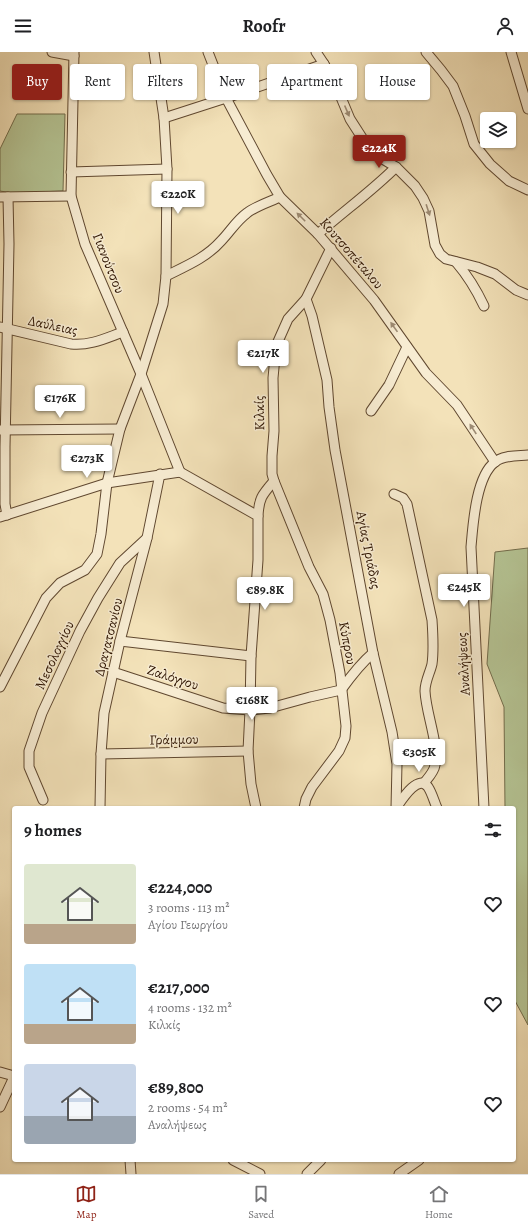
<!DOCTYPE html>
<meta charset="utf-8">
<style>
:root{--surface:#fff;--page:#f2f2f2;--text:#202124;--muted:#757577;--line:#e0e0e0;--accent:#8f2418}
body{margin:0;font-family:Alegreya,serif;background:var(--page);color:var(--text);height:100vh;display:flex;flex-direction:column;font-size:15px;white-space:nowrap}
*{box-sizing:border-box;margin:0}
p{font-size:13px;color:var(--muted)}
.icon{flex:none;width:22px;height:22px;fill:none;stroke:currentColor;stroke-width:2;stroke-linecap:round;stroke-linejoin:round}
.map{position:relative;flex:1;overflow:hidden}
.side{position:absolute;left:12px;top:754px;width:504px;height:356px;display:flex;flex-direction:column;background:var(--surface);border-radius:4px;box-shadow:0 1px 3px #0004}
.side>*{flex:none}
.top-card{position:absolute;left:12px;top:12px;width:504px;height:36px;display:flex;gap:8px}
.tools{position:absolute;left:480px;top:60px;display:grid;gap:8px}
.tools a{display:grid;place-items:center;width:36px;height:36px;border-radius:4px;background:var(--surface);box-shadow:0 1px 3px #0004;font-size:20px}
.price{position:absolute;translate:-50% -34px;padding:0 9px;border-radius:4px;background:#fff;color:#222;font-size:13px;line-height:26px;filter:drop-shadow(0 1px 2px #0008)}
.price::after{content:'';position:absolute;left:50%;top:24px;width:12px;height:9px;margin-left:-6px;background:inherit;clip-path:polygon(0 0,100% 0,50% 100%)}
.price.active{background:var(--accent);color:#fff}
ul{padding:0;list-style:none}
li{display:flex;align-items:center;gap:12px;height:100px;padding:0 12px}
li span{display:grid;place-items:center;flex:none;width:112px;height:80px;border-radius:4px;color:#555}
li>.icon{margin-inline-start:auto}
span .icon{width:48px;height:48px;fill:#fffc;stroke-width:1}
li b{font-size:17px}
h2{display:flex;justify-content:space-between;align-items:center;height:48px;padding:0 12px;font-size:17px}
.chip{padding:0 14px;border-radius:4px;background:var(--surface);box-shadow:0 1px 3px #0004;font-size:14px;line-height:36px}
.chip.active{background:var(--accent);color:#fff}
header{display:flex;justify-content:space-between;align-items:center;height:52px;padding:0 12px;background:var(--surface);font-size:18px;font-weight:700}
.menu{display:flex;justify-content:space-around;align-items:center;height:56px;border-top:1px solid var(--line);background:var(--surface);font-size:11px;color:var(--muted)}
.menu a{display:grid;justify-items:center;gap:2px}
.menu .active{color:var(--accent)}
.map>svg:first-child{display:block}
.green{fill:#b5c494;stroke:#726c4b}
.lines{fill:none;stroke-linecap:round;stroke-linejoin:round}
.street-casing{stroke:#604830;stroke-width:11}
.street{stroke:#f7ecd2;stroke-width:9}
.oneway{fill:#9d8b74}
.labels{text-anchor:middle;stroke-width:3;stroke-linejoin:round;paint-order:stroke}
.street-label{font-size:14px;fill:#2f1502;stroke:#f7ecd2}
</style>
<header><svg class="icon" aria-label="menu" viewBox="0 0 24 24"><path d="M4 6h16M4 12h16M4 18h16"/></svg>Roofr<svg class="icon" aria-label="person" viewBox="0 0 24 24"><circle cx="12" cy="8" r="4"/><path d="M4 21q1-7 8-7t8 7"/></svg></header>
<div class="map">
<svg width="528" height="1122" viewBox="0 0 528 1122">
<rect width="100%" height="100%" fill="#f3e2b9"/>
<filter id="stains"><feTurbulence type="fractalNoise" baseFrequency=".005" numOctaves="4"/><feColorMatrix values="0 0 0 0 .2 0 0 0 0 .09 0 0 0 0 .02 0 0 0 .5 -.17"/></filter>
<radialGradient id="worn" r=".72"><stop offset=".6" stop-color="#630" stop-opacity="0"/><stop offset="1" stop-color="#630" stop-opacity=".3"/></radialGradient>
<!-- green -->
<g class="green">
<polygon points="17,62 65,62 63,139 12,141 0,139 0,97"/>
<polygon points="528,496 528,973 514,947 514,756 505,756 504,655 487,612 495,500"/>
</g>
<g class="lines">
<!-- street casing -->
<g class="street-casing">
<g id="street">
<polyline points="52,0 74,4"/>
<polyline points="74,0 71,144 85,192 141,322 180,420"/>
<polyline points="208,0 226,46 267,123 280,145 318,182 374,248 426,321 457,353 495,410"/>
<polyline points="316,0 324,12 340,43 350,67 366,92 381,106 396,115 415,134 423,146 429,159 435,193 440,202 446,207 477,215 495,222 516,238 528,243"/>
<polyline points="426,0 441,18 453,34 465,64 474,92 490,112 509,129 528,138"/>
<polyline points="511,0 528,57"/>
<polyline points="164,66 226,46 324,12"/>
<polyline points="71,120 167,117"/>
<polyline points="0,145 71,144"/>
<path d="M318,182C344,159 372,139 396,115"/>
<path d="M456,210C468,224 476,237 484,254"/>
<path d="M166,224C186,214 206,206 221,189C230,180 236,169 247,161C256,154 269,150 280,145"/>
<polyline points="306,247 312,264 327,328 329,355 335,398 373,601 392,680 397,712 396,756"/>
<path d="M0,275L71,292C90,294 106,286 123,280"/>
<polyline points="371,359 389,333 407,295"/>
<polyline points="0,378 120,377"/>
<polyline points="180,420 258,464 258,508 251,604 250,658 248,699 251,732 256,756"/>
<polyline points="274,429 309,515 323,542 330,568 340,621 346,674 345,686 339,699 312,735 306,747 304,756"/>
<path d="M394,442L403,446L407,452L432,568C433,583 434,598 432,612C430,621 425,629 425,639C426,662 439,691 435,713C434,720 428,726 424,731"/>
<polyline points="7,463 5,452 5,395 9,192 8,145"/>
<path d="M258,464C259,446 262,443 274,429L272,422V404L274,379L273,326L276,294L288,267L306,247L331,196"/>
<polyline points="0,465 107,431 180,420"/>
<polyline points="120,589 251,604"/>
<path d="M113,620L223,656L250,658L270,656L310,645L341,638C351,624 360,612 373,601"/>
<polyline points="0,635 46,546 60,531 85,518 97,502 101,482 107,431 120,377 141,322 163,252 166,224 167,117 164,66 154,0"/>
<polyline points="101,702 248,699"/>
<polyline points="43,748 29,715 29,699 42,661 80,579 98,546 120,511 147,486"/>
<polyline points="100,756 101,702 104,661 120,589 147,486 160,422"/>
<path d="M396,756C401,749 418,721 428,735C432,741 434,749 437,756"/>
<path d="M484,756L471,495C473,472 476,424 495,410C503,403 518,404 528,403"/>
<polyline points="0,1020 14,1024"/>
<polyline points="0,1055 14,1025"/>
<polyline points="130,1108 131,1122"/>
<polyline points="233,1108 260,1122"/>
<polyline points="307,1122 321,1108"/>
<polyline points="399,1122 419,1108"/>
</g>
</g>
<!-- street -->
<use href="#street" class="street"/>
</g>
<!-- one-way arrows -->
<defs><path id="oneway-solid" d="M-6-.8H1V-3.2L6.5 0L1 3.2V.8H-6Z"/></defs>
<g class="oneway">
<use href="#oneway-solid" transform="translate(347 59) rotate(67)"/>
<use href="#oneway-solid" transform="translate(428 158) rotate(72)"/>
<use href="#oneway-solid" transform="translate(301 165) rotate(-135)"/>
<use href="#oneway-solid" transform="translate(394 275) rotate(-125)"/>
<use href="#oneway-solid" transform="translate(473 377) rotate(-123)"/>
</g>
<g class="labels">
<!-- street labels -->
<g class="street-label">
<text transform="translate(352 201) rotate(49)" y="5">Κουτσοπέταλου</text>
<text transform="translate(109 211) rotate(68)" y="5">Γιανούτσου</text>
<text transform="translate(53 273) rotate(12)" y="5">Δαύλειας</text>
<text transform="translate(259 361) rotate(-91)" y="5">Κιλκίς</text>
<text transform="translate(369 498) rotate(79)" y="5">Αγίας Τριάδας</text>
<text transform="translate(108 585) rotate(-76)" y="5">Δραγατσανίου</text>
<text transform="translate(348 591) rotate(79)" y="5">Κύπρου</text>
<text transform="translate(54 603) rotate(-65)" y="5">Μεσολογγίου</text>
<text transform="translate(463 612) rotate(-93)" y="5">Αναλήψεως</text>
<text transform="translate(173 625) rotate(18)" y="5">Ζαλόγγου</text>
<text transform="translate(174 687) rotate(-1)" y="5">Γράμμου</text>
</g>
</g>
<rect width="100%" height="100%" filter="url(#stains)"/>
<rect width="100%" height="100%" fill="url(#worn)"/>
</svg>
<div class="tools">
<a><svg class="icon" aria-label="layers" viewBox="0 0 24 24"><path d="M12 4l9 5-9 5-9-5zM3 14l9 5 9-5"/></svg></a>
</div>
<b class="price active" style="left:379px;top:117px">€224K</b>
<b class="price" style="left:178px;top:163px">€220K</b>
<b class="price" style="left:263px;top:322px">€217K</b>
<b class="price" style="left:60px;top:367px">€176K</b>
<b class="price" style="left:87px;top:427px">€273K</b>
<b class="price" style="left:464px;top:556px">€245K</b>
<b class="price" style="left:265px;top:559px">€89.8K</b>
<b class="price" style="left:252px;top:669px">€168K</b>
<b class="price" style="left:419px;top:721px">€305K</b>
<div class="top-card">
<a class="chip active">Buy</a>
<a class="chip">Rent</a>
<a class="chip">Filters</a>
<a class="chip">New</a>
<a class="chip">Apartment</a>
<a class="chip">House</a>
</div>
<section class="side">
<h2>9 homes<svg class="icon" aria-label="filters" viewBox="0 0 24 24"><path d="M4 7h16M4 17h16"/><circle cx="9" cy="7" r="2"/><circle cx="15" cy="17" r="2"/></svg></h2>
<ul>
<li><span style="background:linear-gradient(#dfe7d0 75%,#b9a48a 0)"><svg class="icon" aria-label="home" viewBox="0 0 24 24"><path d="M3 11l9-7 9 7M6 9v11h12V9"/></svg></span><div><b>€224,000</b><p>3 rooms · 113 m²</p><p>Αγίου Γεωργίου</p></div><svg class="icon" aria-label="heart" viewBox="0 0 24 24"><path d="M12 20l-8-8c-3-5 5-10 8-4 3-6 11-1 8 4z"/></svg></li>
<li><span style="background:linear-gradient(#bfe0f5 75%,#b9a48a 0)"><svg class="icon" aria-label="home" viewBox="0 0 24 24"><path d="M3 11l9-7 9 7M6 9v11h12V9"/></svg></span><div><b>€217,000</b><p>4 rooms · 132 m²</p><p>Κιλκίς</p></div><svg class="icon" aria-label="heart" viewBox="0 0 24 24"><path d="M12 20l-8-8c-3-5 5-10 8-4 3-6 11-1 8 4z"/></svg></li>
<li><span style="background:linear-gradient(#c9d6e8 65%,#9aa5b1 0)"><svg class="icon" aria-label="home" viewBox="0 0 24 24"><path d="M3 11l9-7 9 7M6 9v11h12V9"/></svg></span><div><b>€89,800</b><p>2 rooms · 54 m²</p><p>Αναλήψεως</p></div><svg class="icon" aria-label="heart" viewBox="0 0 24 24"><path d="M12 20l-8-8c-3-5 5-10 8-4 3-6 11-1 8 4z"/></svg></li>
</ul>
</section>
</div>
<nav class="menu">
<a class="active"><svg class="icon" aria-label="map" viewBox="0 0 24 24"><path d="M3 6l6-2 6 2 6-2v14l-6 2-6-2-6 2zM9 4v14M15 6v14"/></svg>Map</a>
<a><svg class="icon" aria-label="saved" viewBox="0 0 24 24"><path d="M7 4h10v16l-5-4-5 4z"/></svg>Saved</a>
<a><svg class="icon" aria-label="home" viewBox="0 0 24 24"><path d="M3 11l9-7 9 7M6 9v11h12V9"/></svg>Home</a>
</nav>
